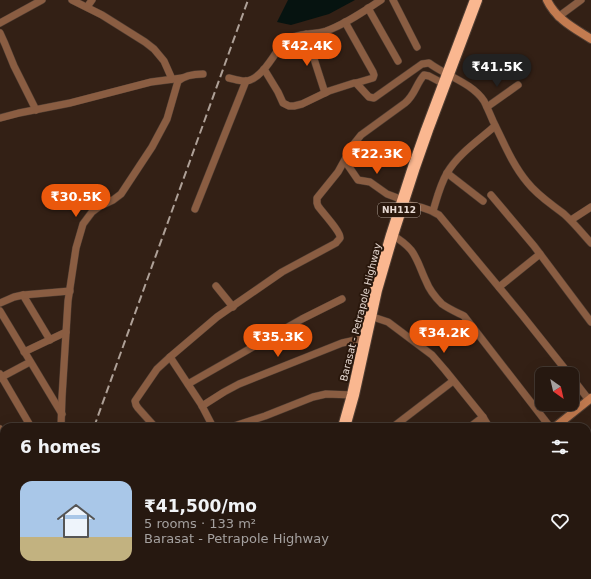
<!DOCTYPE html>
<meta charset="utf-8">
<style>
:root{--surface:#261810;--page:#2e2119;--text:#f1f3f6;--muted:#a4a09f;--line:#423730;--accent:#ea580c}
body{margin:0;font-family:"DejaVu Sans",sans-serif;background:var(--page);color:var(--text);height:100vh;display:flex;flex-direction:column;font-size:15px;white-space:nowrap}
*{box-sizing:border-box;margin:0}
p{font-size:13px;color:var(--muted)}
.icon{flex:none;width:22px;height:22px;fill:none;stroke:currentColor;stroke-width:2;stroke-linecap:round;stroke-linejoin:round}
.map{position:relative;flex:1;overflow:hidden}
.details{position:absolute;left:0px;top:423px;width:591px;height:156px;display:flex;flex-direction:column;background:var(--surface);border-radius:12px 12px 0 0;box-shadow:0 4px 16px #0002,0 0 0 1px var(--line)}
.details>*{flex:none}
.needle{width:26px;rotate:146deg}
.fabs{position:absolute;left:535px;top:367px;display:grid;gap:8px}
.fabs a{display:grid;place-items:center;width:44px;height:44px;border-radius:8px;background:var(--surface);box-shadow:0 4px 16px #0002,0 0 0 1px var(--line);font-size:20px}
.price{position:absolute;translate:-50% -34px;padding:0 9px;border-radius:14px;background:var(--accent);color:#fff;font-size:13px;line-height:26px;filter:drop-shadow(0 1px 2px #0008)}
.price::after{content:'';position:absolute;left:50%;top:24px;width:12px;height:9px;margin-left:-6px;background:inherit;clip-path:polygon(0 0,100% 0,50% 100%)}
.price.on{background:#222;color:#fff}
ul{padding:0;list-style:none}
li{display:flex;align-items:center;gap:12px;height:100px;padding:0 20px}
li+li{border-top:1px solid var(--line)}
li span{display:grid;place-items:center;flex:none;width:112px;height:80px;border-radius:12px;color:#555}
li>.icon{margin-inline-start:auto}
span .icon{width:48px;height:48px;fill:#fffc;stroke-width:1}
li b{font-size:17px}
h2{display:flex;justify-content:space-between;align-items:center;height:48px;padding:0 20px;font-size:17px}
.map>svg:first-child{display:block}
.green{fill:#4c2306}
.water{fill:#061310}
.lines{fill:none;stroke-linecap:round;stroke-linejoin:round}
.street-casing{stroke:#503e33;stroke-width:8}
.secondary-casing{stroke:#503e33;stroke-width:10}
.highway-casing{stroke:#503e33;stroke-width:14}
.street{stroke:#8a5d42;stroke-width:7}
.secondary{stroke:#c37b50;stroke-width:8}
.highway{stroke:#fab790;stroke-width:12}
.rail{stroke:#aea097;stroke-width:2;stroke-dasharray:8 4;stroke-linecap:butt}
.labels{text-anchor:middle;stroke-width:4;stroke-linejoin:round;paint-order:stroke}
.shield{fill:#29170c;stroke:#aea097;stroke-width:1}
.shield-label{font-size:9px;font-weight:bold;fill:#e7dad3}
.street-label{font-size:10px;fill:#e7dad3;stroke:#29170c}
</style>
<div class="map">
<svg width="591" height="579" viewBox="0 0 591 579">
<rect width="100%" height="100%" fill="#332015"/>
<!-- green -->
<polygon class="green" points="591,465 591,507 587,508 587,468"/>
<!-- water -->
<polygon class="water" points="288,0 355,0 329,14 291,25 277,22"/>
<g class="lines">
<!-- street casing -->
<g class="street-casing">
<g id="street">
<polyline points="72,0 102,15 145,42 154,49 164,61 172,79"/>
<polyline points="393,0 417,47"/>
<polyline points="87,7 92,0"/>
<polyline points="368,8 398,61"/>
<polyline points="558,17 581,0"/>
<polyline points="345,22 373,72 374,75 373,78 356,83"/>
<polyline points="0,23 42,0"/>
<polyline points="0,33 5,44 14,66 36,110"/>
<polyline points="306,34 325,93"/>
<path d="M264,69L278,92L283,103L289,106H294L302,104L329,91L354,83H356L369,97L374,98L422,64L429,63C446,76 471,82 484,101C487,107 490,114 493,121C503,141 512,164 527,182C538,196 550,203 564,214C574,223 582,233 591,243"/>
<path d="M229,78C234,79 239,81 245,81C261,81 275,53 284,41C297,33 313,35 326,31C346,24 364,11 381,0"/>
<polyline points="487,107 518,85"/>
<polyline points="0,118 19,113 70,103 151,82 182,78"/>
<polyline points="345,161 358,180 370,182 387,194 403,200"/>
<polyline points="447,173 483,201"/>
<polyline points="491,195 534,246 591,322"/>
<path d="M401,204C417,206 426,207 439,215L522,315L569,374"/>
<polyline points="195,209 246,81"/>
<path d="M433,211C437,198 440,185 447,173C458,154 479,140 495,126"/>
<polyline points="571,220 591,207"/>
<path d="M392,235C399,239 405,243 411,250C418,259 421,271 426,281C429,289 436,298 442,304C449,309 456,312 464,316L550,427"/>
<polyline points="216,286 233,307"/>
<polyline points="499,287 540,254"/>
<polyline points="23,295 50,340"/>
<polyline points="0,303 14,297 23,295 70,291"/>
<polyline points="0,311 62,414"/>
<polyline points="370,316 388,322 432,355 445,370 483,417 489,427"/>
<polyline points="24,352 66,332"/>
<polyline points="170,357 201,404 213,427"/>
<polyline points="0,374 31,427"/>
<polyline points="0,378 30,362"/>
<polyline points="572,378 589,400"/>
<polyline points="188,384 302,319 342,299"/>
<polyline points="202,406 224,392 239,384 342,343 365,338"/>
<path d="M61,427L62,397L68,301L76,248L83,224L92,212L100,206L113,200L121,194L152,147L167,119L178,81C185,75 194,74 203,74"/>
<path d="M155,427L138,408L136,405L135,401L157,369L170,357L217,317L282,272L336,243C337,241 339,240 340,238C341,232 322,212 318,206L317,203V198L338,172L353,145L361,135L405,103C415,95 416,84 424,75L429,76L444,84"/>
<polyline points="231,427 265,416 313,397 326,394 353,395"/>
<polyline points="393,427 453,381"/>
<polyline points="470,427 483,417"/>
<polyline points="0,429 4,435"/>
<polyline points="587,465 591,462"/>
<polyline points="0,478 4,475"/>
<polyline points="0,505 4,513"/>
<polyline points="0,556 4,554"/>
<polyline points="587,563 588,578"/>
<polyline points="0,575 2,579"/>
<polyline points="110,575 113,579"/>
<polyline points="188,575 191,579"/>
<polyline points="243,575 248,579"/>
<polyline points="466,575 470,579"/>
<polyline points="56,579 57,575"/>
<polyline points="310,579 312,575"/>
</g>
</g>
<!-- secondary casing -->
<g class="secondary-casing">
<g id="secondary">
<path d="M547,0C556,19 574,28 591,39"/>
<polyline points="555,427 591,398"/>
<polyline points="383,579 386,575"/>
</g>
</g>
<!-- highway casing -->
<g class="highway-casing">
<g id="highway">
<polyline points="344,427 353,395 376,290 392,235 414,167 427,130 476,0"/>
<polyline points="262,579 265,575"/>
</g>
</g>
<!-- street -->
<use href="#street" class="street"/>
<!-- secondary -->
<use href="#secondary" class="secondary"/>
<!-- highway -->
<use href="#highway" class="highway"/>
<!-- rail -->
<g class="rail">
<polyline points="94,427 248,0"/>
<polyline points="29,579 30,575"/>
<polyline points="36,579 38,575"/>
</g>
</g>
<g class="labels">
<!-- shield labels -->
<rect class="shield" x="378" y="203" width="42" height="14" rx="3"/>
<g class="shield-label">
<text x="399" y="213">NH112</text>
</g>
<!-- street labels -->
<g class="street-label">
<text transform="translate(360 312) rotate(-76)" y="4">Barasat - Petrapole Highway</text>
</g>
</g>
</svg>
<div class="fabs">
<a><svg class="needle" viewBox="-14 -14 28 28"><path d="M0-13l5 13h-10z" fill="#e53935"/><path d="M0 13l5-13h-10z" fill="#a4a09f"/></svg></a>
</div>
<b class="price" style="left:307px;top:67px">₹42.4K</b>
<b class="price on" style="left:497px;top:88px">₹41.5K</b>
<b class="price" style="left:377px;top:175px">₹22.3K</b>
<b class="price" style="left:76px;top:218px">₹30.5K</b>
<b class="price" style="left:444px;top:354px">₹34.2K</b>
<b class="price" style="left:278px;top:358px">₹35.3K</b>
<section class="details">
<h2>6 homes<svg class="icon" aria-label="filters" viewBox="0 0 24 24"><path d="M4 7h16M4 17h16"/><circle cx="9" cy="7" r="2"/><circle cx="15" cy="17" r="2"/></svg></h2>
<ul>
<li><span style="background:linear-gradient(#a9c7e8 70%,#c2b280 0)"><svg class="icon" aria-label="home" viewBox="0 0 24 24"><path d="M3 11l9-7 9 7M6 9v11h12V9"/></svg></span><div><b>₹41,500/mo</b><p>5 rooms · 133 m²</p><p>Barasat - Petrapole Highway</p></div><svg class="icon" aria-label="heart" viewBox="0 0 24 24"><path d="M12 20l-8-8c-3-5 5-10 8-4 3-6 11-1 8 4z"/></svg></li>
</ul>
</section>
</div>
